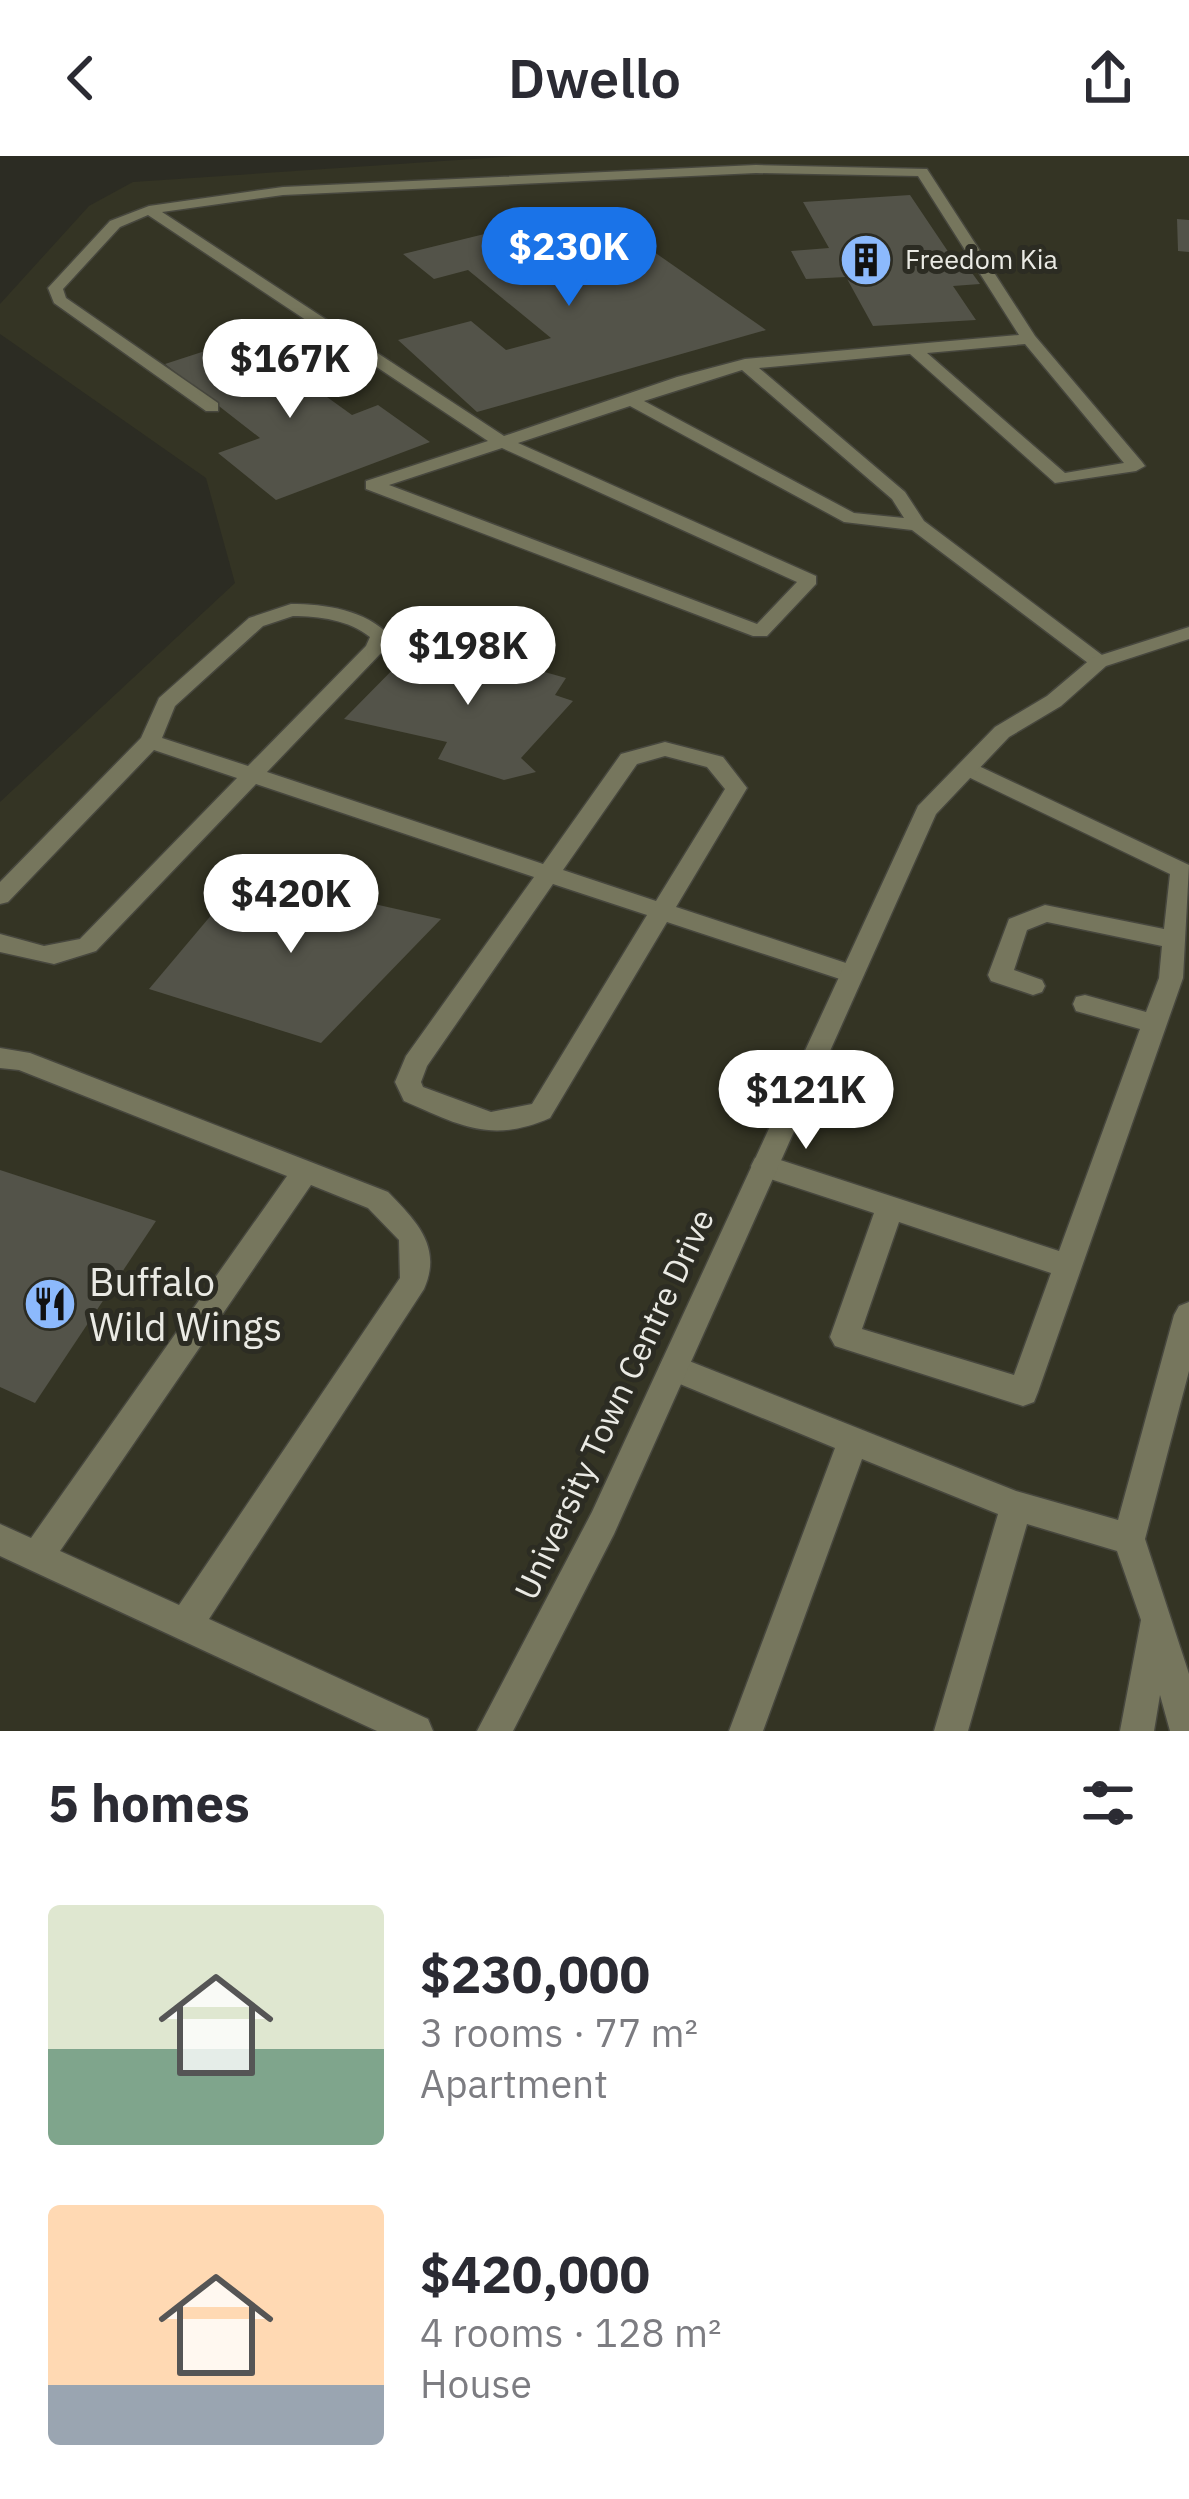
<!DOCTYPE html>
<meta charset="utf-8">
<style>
:root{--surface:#fff;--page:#f7f7f7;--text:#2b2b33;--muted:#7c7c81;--accent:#1a73e8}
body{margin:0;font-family:"IBM Plex Sans",sans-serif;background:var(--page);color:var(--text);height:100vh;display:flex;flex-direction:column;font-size:45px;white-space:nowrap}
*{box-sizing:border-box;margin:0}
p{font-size:39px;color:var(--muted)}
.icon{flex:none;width:66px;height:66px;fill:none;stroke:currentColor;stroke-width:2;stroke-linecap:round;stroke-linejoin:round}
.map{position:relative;height:1575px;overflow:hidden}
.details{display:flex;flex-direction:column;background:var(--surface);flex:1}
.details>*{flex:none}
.price{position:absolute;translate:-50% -102px;padding:0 27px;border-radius:42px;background:#fff;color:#222;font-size:39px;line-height:78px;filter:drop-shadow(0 3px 6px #0008)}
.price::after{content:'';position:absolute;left:50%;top:72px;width:36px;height:27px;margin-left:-18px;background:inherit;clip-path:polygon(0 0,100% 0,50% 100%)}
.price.selected{background:var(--accent);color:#fff}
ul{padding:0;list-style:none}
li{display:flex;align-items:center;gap:36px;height:300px;padding:0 48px}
li span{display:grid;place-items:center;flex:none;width:336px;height:240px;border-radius:12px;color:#555}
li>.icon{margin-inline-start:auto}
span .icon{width:144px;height:144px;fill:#fffc;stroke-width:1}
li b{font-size:51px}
h2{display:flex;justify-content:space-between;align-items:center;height:144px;padding:0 48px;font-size:51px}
header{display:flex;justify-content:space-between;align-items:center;height:156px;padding:0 48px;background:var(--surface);font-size:54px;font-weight:600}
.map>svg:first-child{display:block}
.built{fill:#343424}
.building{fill:#535349}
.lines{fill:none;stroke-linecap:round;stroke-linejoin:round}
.service-casing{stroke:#47473e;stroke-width:3}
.tertiary-casing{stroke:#47473e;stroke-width:3}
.service{fill:#76765d;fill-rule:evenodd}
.tertiary{fill:#76765d;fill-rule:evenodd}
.labels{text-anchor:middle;stroke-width:10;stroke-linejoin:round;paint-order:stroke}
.far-poi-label{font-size:27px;fill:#eaeae4;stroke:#2c2c23;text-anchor:start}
.street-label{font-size:33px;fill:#eaeae4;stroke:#2c2c23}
.near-poi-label{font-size:39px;fill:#eaeae4;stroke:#2c2c23;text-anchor:start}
</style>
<header><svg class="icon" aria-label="back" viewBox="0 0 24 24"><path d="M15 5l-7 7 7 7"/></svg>Dwello<svg class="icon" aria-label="share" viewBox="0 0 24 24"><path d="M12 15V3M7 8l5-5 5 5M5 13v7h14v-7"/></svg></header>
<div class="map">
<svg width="1189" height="1575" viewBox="0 0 1189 1575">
<rect width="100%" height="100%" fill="#2c2c23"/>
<!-- built -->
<polygon class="built" points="517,0 1189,0 1189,1575 0,1575 0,646 235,427 206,322 0,178 0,148 89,50 133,26"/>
<!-- building -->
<g class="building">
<polygon points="910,39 949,97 932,98 941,111 967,110 980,128 953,130 976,164 873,170 846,121 806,123 791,95 829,92 803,46"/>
<polygon points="591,52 766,174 477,256 398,184 471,165 506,194 551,182 468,114 434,123 403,98"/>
<polygon points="1177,63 1189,64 1189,96 1178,95"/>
<polygon points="245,182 352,259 378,249 430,286 276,344 218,297 260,282 165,208"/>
<polygon points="451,490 566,522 555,539 573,545 521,602 536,616 504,624 438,603 447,586 344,563 413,493 444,502"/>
<polygon points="245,719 441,763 321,887 149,833"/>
<polygon points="0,1014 156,1065 35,1247 0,1231"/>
</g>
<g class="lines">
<!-- service casing -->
<g class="service-casing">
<g id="service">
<path d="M756,9L927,13L1035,180L1142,306L1145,310L1136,315L1055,327L910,198L759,212L905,336L924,365L1106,502V510H1092L912,374L844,366L630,250L518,287L816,420V428L767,480H753L366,333V325L488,285L148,59L120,71L63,133L66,142L218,247V255H206L54,147L48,132L110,65L149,50L283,31ZM756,17L918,20L1019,179L745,203L677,221L504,280L162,56L283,39ZM1025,188L1124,307L1065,317L927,197ZM742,214L892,343L904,362L854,357L644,245ZM502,292L797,426L757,468L389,329Z"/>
<path d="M291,448C325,448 366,454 390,480L382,496L267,616L543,708L621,598L665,586L723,601L747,632L676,751L861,812L864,818L861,824L852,827L667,766L550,962C491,988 459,969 404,945L395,926L406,900L534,721L256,628L96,795L54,808L0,796V778L44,790L80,783L237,622L154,594L8,746L0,748V726L141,582L159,542L249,462ZM293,460C319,460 349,464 370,481L366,490L248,610L162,582L175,550L263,470ZM665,600L707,611L725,633L656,745L563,714L637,608ZM553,728L647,759L532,948L491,956L423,931L421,926L427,910Z"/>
<path d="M968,605L1189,709L1183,822L1038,1236L1034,1246L1023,1250L835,1190L830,1181L874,1057L755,1018L751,1010L755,1002L765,999L1059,1095L1140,873L1076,855L1073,848L1076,841L1085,839L1146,856L1159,822L1162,790L1047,766L1027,774L1014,814L1042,824L1045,830L1042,836L1033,839L991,825L988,819L1009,763L1045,749L1164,773L1170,718L960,617L957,612ZM899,1066L1051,1117L1014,1219L862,1173Z"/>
<path d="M0,892L30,897L388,1036C415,1064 443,1090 424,1133L209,1463L428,1563L433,1575H377L0,1400V1368L31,1382L287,1020L19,914L0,912ZM311,1029L368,1052L399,1084L400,1122L179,1449L60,1395Z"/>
<polygon points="1189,1146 1189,1215 1145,1383 1189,1518 1189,1575 1170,1575 1160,1539 1154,1575 1120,1575 1141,1464 1117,1395 1027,1368 968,1575 934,1575 998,1358 862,1303 763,1575 729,1575 835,1292 663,1221 659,1212 663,1203 674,1199 1016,1335 1118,1364 1174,1159 1179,1150"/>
</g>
</g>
<!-- tertiary casing -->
<g class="tertiary-casing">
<polygon id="tertiary" points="1189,471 1189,483 1106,510 1061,550 1009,581 936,658 614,1378 513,1575 477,1575 592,1356 918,650 995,571 1047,540 1092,502"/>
</g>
<!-- service -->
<use href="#service" class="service"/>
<!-- tertiary -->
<use href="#tertiary" class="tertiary"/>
</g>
<!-- icons -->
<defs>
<g id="building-disc" transform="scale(2.7)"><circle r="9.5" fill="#8cb9fc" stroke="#2c2c23"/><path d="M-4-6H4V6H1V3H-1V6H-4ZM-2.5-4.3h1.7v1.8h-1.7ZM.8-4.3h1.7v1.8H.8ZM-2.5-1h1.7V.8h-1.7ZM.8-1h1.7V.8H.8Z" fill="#111"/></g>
<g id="restaurant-disc" transform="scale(2.7)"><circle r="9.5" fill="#8cb9fc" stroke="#2c2c23"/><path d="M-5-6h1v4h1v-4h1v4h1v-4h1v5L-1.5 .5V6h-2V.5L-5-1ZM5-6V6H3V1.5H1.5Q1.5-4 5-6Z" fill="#111"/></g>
</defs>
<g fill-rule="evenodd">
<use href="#building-disc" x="866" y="104"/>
<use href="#restaurant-disc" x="50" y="1148"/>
</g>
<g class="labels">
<!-- far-poi labels -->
<g class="far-poi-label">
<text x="905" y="113">Freedom Kia</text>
</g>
<!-- street labels -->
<g class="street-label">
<text transform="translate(614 1248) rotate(-65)" y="12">University Town Centre Drive</text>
</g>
<!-- near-poi labels -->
<g class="near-poi-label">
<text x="89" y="1140">Buffalo<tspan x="89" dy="45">Wild Wings</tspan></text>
</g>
</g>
</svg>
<b class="price selected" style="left:569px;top:153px">$230K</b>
<b class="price" style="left:290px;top:265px">$167K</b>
<b class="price" style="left:468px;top:552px">$198K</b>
<b class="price" style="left:291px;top:800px">$420K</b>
<b class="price" style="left:806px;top:996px">$121K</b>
</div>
<section class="details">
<h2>5 homes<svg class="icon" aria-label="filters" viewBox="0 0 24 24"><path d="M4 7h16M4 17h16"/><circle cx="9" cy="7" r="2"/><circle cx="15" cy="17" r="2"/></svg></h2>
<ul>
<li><span style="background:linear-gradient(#dfe7d0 60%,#7fa58c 0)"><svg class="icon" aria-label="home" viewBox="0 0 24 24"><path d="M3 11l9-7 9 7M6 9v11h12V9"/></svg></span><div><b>$230,000</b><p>3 rooms · 77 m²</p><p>Apartment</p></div></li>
<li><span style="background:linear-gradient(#ffd9b3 75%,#9aa5b1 0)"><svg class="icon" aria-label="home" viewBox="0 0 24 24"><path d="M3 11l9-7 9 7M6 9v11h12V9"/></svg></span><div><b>$420,000</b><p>4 rooms · 128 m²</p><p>House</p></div></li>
</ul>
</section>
